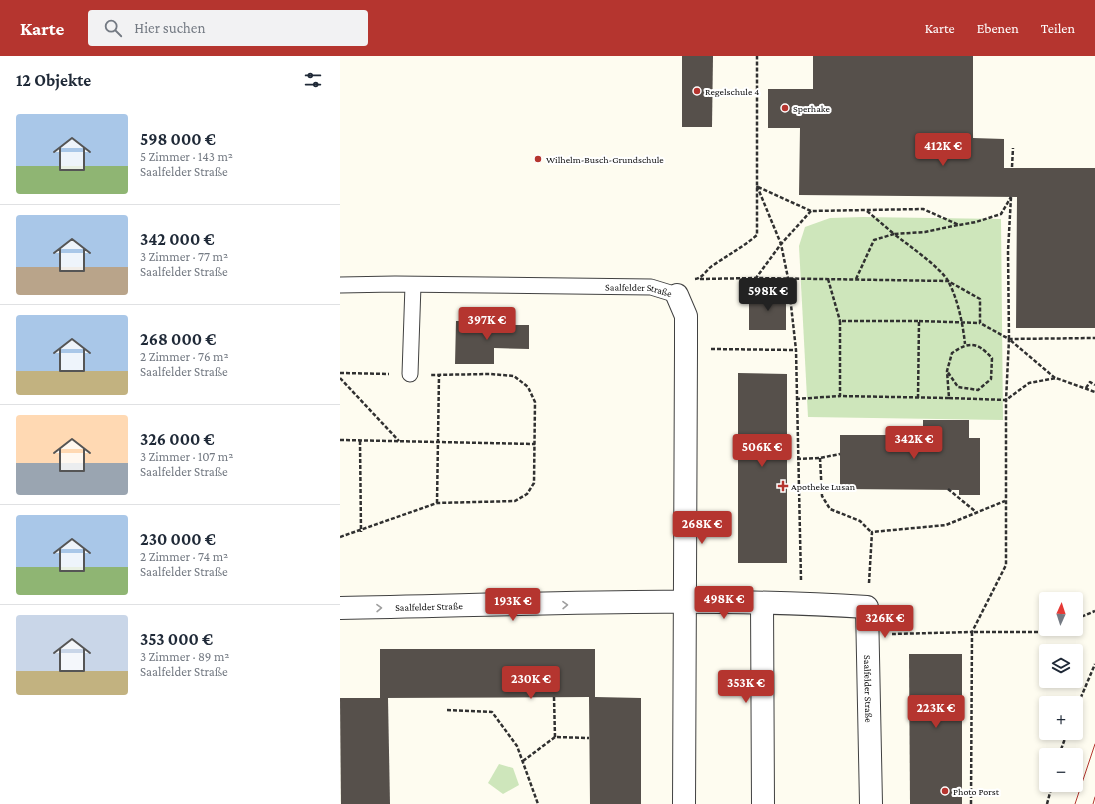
<!DOCTYPE html>
<html lang="de">
<meta charset="utf-8">
<style>
:root{--surface:#fff;--page:#f2f2f3;--text:#1f2937;--muted:#747a83;--line:#e0e1e3;--accent:#b5352f}
body{margin:0;font-family:"Crimson Pro",serif;background:var(--page);color:var(--text);height:100vh;display:flex;flex-direction:column;font-size:15px;white-space:nowrap}
*{box-sizing:border-box;margin:0}
p{font-size:13px;color:var(--muted)}
.icon{flex:none;width:22px;height:22px;fill:none;stroke:currentColor;stroke-width:2;stroke-linecap:round;stroke-linejoin:round}
.map{position:relative;flex:1;overflow:hidden}
.side{display:flex;flex-direction:column;background:var(--surface);width:340px}
.side>*{flex:none}
.needle{width:26px;rotate:3deg}
.fabs{position:absolute;left:699px;top:536px;display:grid;gap:8px}
.fabs a{display:grid;place-items:center;width:44px;height:44px;border-radius:4px;background:var(--surface);box-shadow:0 2px 6px #0003;font-size:20px}
.price{position:absolute;translate:-50% -34px;padding:0 9px;border-radius:4px;background:var(--accent);color:#fff;font-size:13px;line-height:26px;filter:drop-shadow(0 1px 2px #0008)}
.price::after{content:'';position:absolute;left:50%;top:24px;width:12px;height:9px;margin-left:-6px;background:inherit;clip-path:polygon(0 0,100% 0,50% 100%)}
.price.current{background:#222;color:#fff}
ul{padding:0;list-style:none}
li{display:flex;align-items:center;gap:12px;height:100px;padding:0 16px}
li+li{border-top:1px solid var(--line)}
li span{display:grid;place-items:center;flex:none;width:112px;height:80px;border-radius:4px;color:#555}
li>.icon{margin-inline-start:auto}
span .icon{width:48px;height:48px;fill:#fffc;stroke-width:1}
li b{font-size:17px}
h2{display:flex;justify-content:space-between;align-items:center;height:48px;padding:0 16px;font-size:17px}
header{display:flex;align-items:center;gap:24px;box-sizing:border-box;height:56px;padding:0 20px;background:var(--accent);color:#fff}
header strong{font-size:19px}
nav{display:flex;gap:22px;margin-inline-start:auto;font-size:14px}
.search{width:280px;height:36px;background:var(--page);display:flex;align-items:center;gap:10px;box-sizing:border-box;padding:0 14px;border-radius:4px;color:var(--muted);font-size:15px}
main{display:flex;flex:1;min-height:0}
.map>svg:first-child{display:block}
.green{fill:#cee6bb}
.building{fill:#56504b}
.lines{fill:none;stroke-linecap:round;stroke-linejoin:round}
.service-casing{stroke:#414141;stroke-width:17}
.minor-casing{stroke:#414141;stroke-width:24}
.path{stroke:#303030;stroke-width:2.5;stroke-dasharray:4 2;stroke-linecap:butt}
.service{stroke:#fff;stroke-width:15}
.minor{stroke:#fff;stroke-width:22}
.tram{stroke:#b5352f;stroke-width:1}
.oneway{stroke:#9f9f9f}
.poi-dot{fill:#b5352f;stroke:#fff;stroke-width:1.5}
.labels{text-anchor:middle;stroke-width:4;stroke-linejoin:round;paint-order:stroke}
.poi-label{font-size:10px;fill:#0e0e0e;stroke:#fff;text-anchor:start}
.street-label{font-size:10px;fill:#0e0e0e;stroke:#fff}
</style>
<header>
<strong>Karte</strong>
<div class="search"><svg class="icon" aria-label="search" viewBox="0 0 24 24"><circle cx="10" cy="10" r="6"/><path d="M15 15l6 6"/></svg>Hier suchen</div>
<nav><a>Karte</a><a>Ebenen</a><a>Teilen</a></nav>
</header>
<main>
<section class="side">
<h2>12 Objekte<svg class="icon" aria-label="filters" viewBox="0 0 24 24"><path d="M4 7h16M4 17h16"/><circle cx="9" cy="7" r="2"/><circle cx="15" cy="17" r="2"/></svg></h2>
<ul>
<li><span style="background:linear-gradient(#a9c7e8 65%,#8fb573 0)"><svg class="icon" aria-label="home" viewBox="0 0 24 24"><path d="M3 11l9-7 9 7M6 9v11h12V9"/></svg></span><div><b>598 000 €</b><p>5 Zimmer · 143 m²</p><p>Saalfelder Straße</p></div></li>
<li><span style="background:linear-gradient(#a9c7e8 65%,#b9a48a 0)"><svg class="icon" aria-label="home" viewBox="0 0 24 24"><path d="M3 11l9-7 9 7M6 9v11h12V9"/></svg></span><div><b>342 000 €</b><p>3 Zimmer · 77 m²</p><p>Saalfelder Straße</p></div></li>
<li><span style="background:linear-gradient(#a9c7e8 70%,#c2b280 0)"><svg class="icon" aria-label="home" viewBox="0 0 24 24"><path d="M3 11l9-7 9 7M6 9v11h12V9"/></svg></span><div><b>268 000 €</b><p>2 Zimmer · 76 m²</p><p>Saalfelder Straße</p></div></li>
<li><span style="background:linear-gradient(#ffd9b3 60%,#9aa5b1 0)"><svg class="icon" aria-label="home" viewBox="0 0 24 24"><path d="M3 11l9-7 9 7M6 9v11h12V9"/></svg></span><div><b>326 000 €</b><p>3 Zimmer · 107 m²</p><p>Saalfelder Straße</p></div></li>
<li><span style="background:linear-gradient(#a9c7e8 65%,#8fb573 0)"><svg class="icon" aria-label="home" viewBox="0 0 24 24"><path d="M3 11l9-7 9 7M6 9v11h12V9"/></svg></span><div><b>230 000 €</b><p>2 Zimmer · 74 m²</p><p>Saalfelder Straße</p></div></li>
<li><span style="background:linear-gradient(#c9d6e8 70%,#c2b280 0)"><svg class="icon" aria-label="home" viewBox="0 0 24 24"><path d="M3 11l9-7 9 7M6 9v11h12V9"/></svg></span><div><b>353 000 €</b><p>3 Zimmer · 89 m²</p><p>Saalfelder Straße</p></div></li>
</ul>
</section>
<div class="map">
<svg width="755" height="748" viewBox="0 0 755 748">
<rect width="100%" height="100%" fill="#fefcf0"/>
<!-- green -->
<g class="green">
<polygon points="523,161 661,163 663,364 468,361 459,190 465,171 490,162"/>
<polygon points="159,708 173,712 179,729 163,738 148,727"/>
</g>
<!-- building -->
<g class="building">
<polygon points="342,0 373,0 372,71 342,71"/>
<polygon points="473,0 633,0 633,82 664,83 664,112 755,112 755,272 676,272 677,141 459,139 460,72 428,72 428,33 473,33"/>
<rect x="409" y="237" width="37" height="37"/>
<polygon points="116,265 155,265 155,269 189,269 189,293 154,292 154,308 115,308"/>
<polygon points="398,317 447,318 447,507 398,507"/>
<polygon points="583,364 629,364 629,382 640,382 640,439 619,439 619,434 500,433 500,379 583,379"/>
<polygon points="40,593 255,593 255,641 301,642 301,748 250,748 249,641 40,642"/>
<polygon points="569,598 622,598 622,748 570,748"/>
<polygon points="0,642 48,642 50,748 1,748"/>
</g>
<g class="lines">
<!-- service casing -->
<g class="service-casing">
<g id="service">
<path id="s1" d="M0,229L55,228L311,231L337,239"/>
<polyline points="70,318 73,229"/>
</g>
</g>
<!-- minor casing -->
<g class="minor-casing">
<g id="minor">
<polyline points="337,239 346,260 346,293 344,748"/>
<polyline points="422,547 423,748"/>
<path id="s2" d="M0,552C175,549 352,540 527,551L531,748"/>
</g>
</g>
<!-- path -->
<g class="path">
<polyline points="672,111 673,92"/>
<polyline points="417,130 441,188 448,222 456,294 461,524"/>
<polyline points="418,131 471,155 583,153 619,169 636,166 661,158 671,141"/>
<polyline points="471,155 441,188 416,222 608,225 640,243 640,267 669,283 666,344 666,509 632,576 552,578"/>
<polyline points="527,155 554,178 585,176 618,169"/>
<path d="M355,223C363,222 366,214 372,210C388,199 403,191 417,179V0"/>
<polyline points="360,223 416,222"/>
<polyline points="488,223 500,265"/>
<path d="M516,223L534,184L554,178C567,188 601,212 608,225C618,243 623,269 625,288"/>
<polyline points="579,265 640,267"/>
<polyline points="669,283 668,195 671,141"/>
<polyline points="371,293 456,294"/>
<polyline points="0,317 49,318"/>
<polyline points="0,322 59,385"/>
<polyline points="715,322 669,283 755,282"/>
<polyline points="746,332 750,326 755,329"/>
<path d="M578,342L579,265H500V340L609,342L607,315L612,297C630,285 637,286 652,302L651,323L638,334L618,331L607,315"/>
<polyline points="609,342 666,344 689,327 716,322 755,336"/>
<polyline points="456,343 500,340"/>
<polyline points="0,384 195,388"/>
<polyline points="20,385 21,476"/>
<polyline points="480,402 482,440 490,453 520,465 531,476"/>
<polyline points="457,403 480,402 500,398"/>
<polyline points="608,433 636,456"/>
<polyline points="97,447 99,319"/>
<polyline points="0,481 97,447 175,445 187,438 194,427 195,346 188,331 174,320 150,318 90,319"/>
<polyline points="529,527 532,476 606,469 665,445"/>
<polyline points="736,563 755,555"/>
<polyline points="214,641 215,681"/>
<polyline points="736,653 755,608"/>
<polyline points="107,654 152,656 177,690 198,748"/>
<polyline points="719,699 727,677"/>
<polyline points="183,705 215,681 249,682"/>
<polyline points="631,748 632,576 703,576 710,573"/>
<polyline points="707,748 712,729"/>
</g>
<!-- service -->
<use href="#service" class="service"/>
<!-- minor -->
<use href="#minor" class="minor"/>
<!-- tram -->
<g class="tram">
<polyline points="735,748 755,688"/>
<polyline points="753,748 755,741"/>
</g>
</g>
<!-- one-way arrows -->
<defs><path id="oneway-chevron" d="M-2-3.5L2.5 0L-2 3.5" fill="none" stroke-width="1.6" stroke-linecap="round" stroke-linejoin="round"/></defs>
<g class="oneway">
<use href="#oneway-chevron" transform="translate(225 549) rotate(-1)"/>
<use href="#oneway-chevron" transform="translate(39 552) rotate(-1)"/>
</g>
<!-- markers -->
<g class="poi-dot">
<circle cx="357" cy="35" r="4"/>
<circle cx="445" cy="52" r="4"/>
<circle cx="198" cy="103" r="4"/>
<path d="M441 424h4v4h4v4h-4v4h-4v-4h-4v-4h4z"/>
<circle cx="605" cy="735" r="4"/>
</g>
<g class="labels">
<!-- poi labels -->
<g class="poi-label">
<text x="365" y="39">Regelschule 4</text>
<text x="453" y="56">Sperhake</text>
<text x="206" y="107">Wilhelm-Busch-Grundschule</text>
<text x="451" y="434">Apotheke Lusan</text>
<text x="613" y="739">Photo Porst</text>
</g>
<!-- street labels -->
<g class="street-label">
<text dy="4" stroke="none"><textPath href="#s1" startOffset="299">Saalfelder Straße</textPath></text>
<text dy="4" stroke="none"><textPath href="#s2" startOffset="89">Saalfelder Straße</textPath></text>
<text dy="4" stroke="none"><textPath href="#s2" startOffset="609">Saalfelder Straße</textPath></text>
</g>
</g>
</svg>
<div class="fabs">
<a><svg class="needle" viewBox="-14 -14 28 28"><path d="M0-13l5 13h-10z" fill="#e53935"/><path d="M0 13l5-13h-10z" fill="#747a83"/></svg></a>
<a><svg class="icon" aria-label="layers" viewBox="0 0 24 24"><path d="M12 4l9 5-9 5-9-5zM3 14l9 5 9-5"/></svg></a>
<a>+</a>
<a>−</a>
</div>
<b class="price" style="left:603px;top:111px">412K €</b>
<b class="price current" style="left:428px;top:256px">598K €</b>
<b class="price" style="left:147px;top:285px">397K €</b>
<b class="price" style="left:574px;top:404px">342K €</b>
<b class="price" style="left:422px;top:412px">506K €</b>
<b class="price" style="left:362px;top:489px">268K €</b>
<b class="price" style="left:384px;top:564px">498K €</b>
<b class="price" style="left:173px;top:566px">193K €</b>
<b class="price" style="left:545px;top:583px">326K €</b>
<b class="price" style="left:191px;top:644px">230K €</b>
<b class="price" style="left:406px;top:648px">353K €</b>
<b class="price" style="left:596px;top:673px">223K €</b>
</div>
</main>
